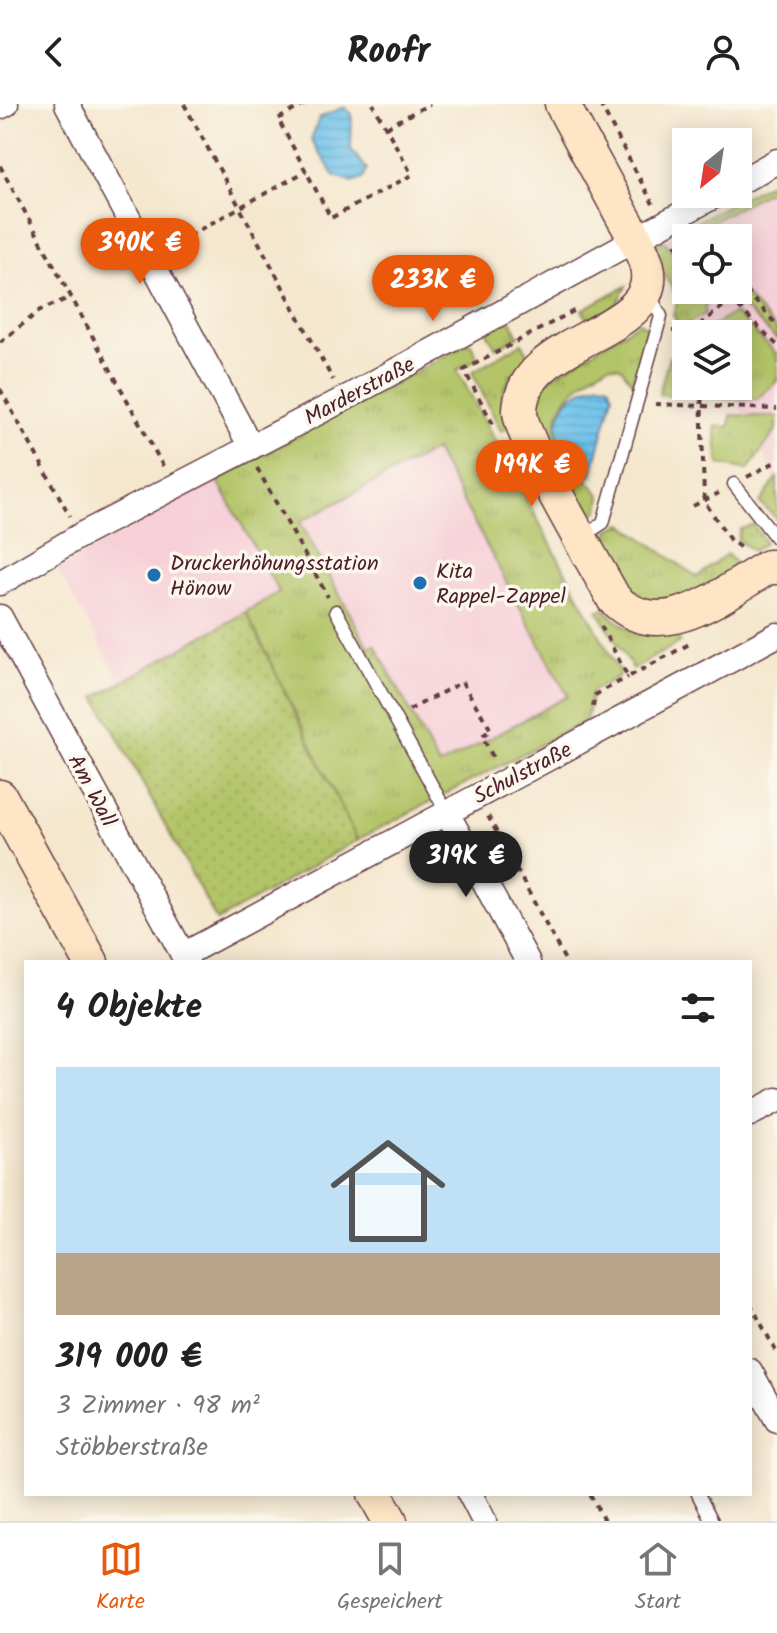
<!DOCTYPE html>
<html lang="de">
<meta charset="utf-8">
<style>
:root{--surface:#fff;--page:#f6f6f6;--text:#222;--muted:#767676;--line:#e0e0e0;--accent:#ea580c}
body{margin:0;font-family:Kalam,sans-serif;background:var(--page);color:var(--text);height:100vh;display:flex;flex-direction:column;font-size:30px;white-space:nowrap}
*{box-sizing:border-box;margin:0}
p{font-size:26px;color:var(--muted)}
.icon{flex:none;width:44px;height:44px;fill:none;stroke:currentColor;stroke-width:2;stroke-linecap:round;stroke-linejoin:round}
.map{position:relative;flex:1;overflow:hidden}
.drawer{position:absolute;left:24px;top:856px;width:728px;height:536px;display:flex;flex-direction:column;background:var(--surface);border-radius:0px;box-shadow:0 4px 20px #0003}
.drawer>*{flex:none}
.needle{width:52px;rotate:210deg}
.controls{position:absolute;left:672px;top:24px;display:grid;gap:16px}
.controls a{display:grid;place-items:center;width:80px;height:80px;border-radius:0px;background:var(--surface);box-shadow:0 4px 20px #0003;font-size:40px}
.price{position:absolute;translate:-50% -68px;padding:0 18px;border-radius:28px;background:var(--accent);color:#fff;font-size:26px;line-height:52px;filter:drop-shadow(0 2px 4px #0008)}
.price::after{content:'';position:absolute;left:50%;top:48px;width:24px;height:18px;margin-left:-12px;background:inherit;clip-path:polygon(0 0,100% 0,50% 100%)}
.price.on{background:#222;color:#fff}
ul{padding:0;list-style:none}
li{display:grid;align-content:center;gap:16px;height:424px;padding:0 32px}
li+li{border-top:2px solid var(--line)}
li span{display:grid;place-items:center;height:248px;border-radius:0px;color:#555}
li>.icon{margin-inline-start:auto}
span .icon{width:144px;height:144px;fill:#fffc;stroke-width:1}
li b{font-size:34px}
h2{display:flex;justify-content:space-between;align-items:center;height:96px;padding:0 32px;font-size:34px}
header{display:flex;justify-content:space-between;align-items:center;height:104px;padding:0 32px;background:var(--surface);font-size:36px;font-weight:700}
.dock{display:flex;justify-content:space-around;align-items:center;height:112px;border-top:2px solid var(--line);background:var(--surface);font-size:22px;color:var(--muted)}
.dock a{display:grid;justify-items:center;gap:4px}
.dock .on{color:var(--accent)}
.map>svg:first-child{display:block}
.built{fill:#f6cfd8;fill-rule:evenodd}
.grass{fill:url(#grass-tufts);stroke:#7e7249;stroke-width:2;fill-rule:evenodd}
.park{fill:url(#park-dots);stroke:#7e7249;stroke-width:2}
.water{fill:url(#water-rules);stroke:#5c708a;stroke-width:2}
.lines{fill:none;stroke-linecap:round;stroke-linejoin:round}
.lane-casing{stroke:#643d43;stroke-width:15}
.street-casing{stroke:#643d43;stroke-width:27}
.secondary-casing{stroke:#643d43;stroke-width:37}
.path{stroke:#643d43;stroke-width:4;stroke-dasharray:6 6;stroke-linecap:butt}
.lane{stroke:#fff;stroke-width:12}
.street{stroke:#fff;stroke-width:24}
.secondary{stroke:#fee5c5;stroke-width:34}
.poi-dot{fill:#1f6fb2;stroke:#fbf7ec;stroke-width:3}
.labels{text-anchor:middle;stroke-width:7;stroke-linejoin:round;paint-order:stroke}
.street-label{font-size:22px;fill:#4a1f2b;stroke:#fbf7ec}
.poi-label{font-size:22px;fill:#4a1f2b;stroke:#fbf7ec;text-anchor:start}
</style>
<header><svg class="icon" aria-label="back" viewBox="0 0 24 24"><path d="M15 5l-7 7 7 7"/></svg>Roofr<svg class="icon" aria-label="person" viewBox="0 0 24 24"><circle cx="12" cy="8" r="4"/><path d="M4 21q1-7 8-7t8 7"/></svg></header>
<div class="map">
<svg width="777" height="1417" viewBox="0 0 777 1417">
<defs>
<pattern id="grass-tufts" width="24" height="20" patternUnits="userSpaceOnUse" patternTransform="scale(2)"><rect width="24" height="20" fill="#b3c467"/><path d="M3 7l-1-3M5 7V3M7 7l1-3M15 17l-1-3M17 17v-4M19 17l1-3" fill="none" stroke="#9ba85a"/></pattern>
<pattern id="park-dots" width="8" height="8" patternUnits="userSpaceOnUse" patternTransform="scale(2)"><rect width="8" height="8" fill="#b3c467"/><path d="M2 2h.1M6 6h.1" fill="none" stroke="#9ba85a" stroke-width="1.8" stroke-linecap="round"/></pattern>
<pattern id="water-rules" width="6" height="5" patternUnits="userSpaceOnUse" patternTransform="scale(2)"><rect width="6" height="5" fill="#6dc2ea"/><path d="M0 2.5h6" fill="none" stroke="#60a6c9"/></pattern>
</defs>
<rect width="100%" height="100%" fill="#fbf7ec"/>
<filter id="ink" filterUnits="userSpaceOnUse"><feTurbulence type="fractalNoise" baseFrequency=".0125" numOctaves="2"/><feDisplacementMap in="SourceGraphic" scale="16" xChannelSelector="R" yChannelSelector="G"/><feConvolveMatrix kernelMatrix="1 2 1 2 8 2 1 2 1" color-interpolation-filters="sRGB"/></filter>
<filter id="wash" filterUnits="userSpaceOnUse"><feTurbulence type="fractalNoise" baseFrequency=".006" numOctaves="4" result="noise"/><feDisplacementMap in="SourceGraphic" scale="32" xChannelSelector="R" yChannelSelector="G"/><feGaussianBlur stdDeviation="1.8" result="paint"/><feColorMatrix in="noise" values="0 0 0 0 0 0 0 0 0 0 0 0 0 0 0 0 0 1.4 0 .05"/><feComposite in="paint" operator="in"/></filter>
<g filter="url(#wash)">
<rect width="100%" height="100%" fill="#f4e7ce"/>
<!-- built -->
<g class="built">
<path d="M777,74V376L728,282H738V230H701L655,141ZM686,134H738V186H686Z"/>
<polygon points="435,346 568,592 439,662 375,542 369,544 300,418"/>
<polygon points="217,378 279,489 122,579 57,465"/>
</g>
<!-- grass -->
<g class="grass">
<polygon points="777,75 777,82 700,124 708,134 686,134 686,143 677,128"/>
<polygon points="663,136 686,162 686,186 706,186 705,210 680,224 673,211 678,195 654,152 655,141"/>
<polygon points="626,182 617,200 590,220 582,206"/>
<polygon points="738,183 777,227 777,236 726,186"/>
<polygon points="734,209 777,250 777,277 757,295 711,294 710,282 738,282 738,230 706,230 706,226"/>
<polygon points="510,215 519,232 496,244 487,228"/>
<path d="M639,218L647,223L632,279L621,263L609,261C577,277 543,308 562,345C572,366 589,375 601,392L599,406L588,414C565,376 518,325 542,280Z"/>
<path d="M470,238L478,254L457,266L619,567L618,573L592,587L586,617L357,736L246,508L279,488L217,376ZM435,346L568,592L439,662L375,541L368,543L300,418Z"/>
<path d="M522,239L530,254C504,273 496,292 507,324L501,327L472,268Z"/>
<polygon points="669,253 688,283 682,292 659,290"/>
<polygon points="731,311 777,313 777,325 748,366 719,360 715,322 729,323"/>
<polygon points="777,374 777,415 760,399"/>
<path d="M623,420L697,473L727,450L740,464C709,483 664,514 630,488C618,479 611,457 603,445L609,426Z"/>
<polygon points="754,421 765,439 753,447 738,436 740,425"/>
<path d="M604,504C624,526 644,538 674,525L680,538L633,565L598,507Z"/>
</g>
<!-- park -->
<polygon class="park" points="246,508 357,736 217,817 96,593"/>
<!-- water -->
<g class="water">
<polygon points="344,3 352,10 351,46 367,65 363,74 353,78 335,72 311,36 319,14"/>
<path d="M601,279L609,281L613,291L592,370L585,376C574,372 569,363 564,352C549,318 561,287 601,279Z"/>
</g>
</g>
<g filter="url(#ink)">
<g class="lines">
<!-- lane casing -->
<g class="lane-casing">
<g id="lane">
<polyline points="734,380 777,435"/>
<polyline points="581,433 603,419 661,212 648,188"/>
<polyline points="336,507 447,709"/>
<polyline points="698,1390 712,1417"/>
</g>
</g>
<!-- street casing -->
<g class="street-casing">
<g id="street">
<polyline points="67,0 251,343"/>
<polyline points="0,3 6,0"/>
<polyline points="738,79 777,57"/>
<polyline points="0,479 81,431 344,295 718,90"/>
<polyline points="0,513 187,858"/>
<polyline points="447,709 528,858"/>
<polyline points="183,851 777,531"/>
<polyline points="750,1010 777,996"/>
<polyline points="750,1267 777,1316"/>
<polyline points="470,1390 484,1417"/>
</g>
</g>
<!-- secondary casing -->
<g class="secondary-casing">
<g id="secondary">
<path d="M562,0C581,36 601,71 620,107C629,124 642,143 647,162C663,232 523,231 520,306C519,334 596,461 614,495C662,542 722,490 768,463H777"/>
<polyline points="0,693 91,858"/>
<polyline points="375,1390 390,1417"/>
</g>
</g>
<!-- path -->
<g class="path">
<polyline points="184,0 333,276"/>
<polyline points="305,0 278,15 331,114 412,71 373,0"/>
<polyline points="600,0 653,100"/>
<polyline points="386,23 430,0"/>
<polyline points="0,62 163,362"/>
<polyline points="675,140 686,152"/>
<polyline points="168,143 306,67"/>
<polyline points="738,178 777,221"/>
<polyline points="721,186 777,241"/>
<polyline points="672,227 693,226"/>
<polyline points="693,230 693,226 731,196"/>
<polyline points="0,238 41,206 71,193"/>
<polyline points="701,282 704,397 730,436 744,446"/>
<polyline points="0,285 70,412"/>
<polyline points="655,300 777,305"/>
<polyline points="493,320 464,266 579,204"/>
<polyline points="257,364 328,493"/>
<polyline points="747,373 777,357"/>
<polyline points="693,402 719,389"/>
<polyline points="601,522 628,573 693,538"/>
<polyline points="593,603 595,591 628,573"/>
<polyline points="409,606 462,578 491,626 482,632 495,657"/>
<polyline points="488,712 566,858"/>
<polyline points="750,1199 777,1249"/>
<polyline points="590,1390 604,1417"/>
</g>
<!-- lane -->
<use href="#lane" class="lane"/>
<!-- street -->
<use href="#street" class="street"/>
<!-- secondary -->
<use href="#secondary" class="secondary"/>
</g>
</g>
<!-- markers -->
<g class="poi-dot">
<circle cx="154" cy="471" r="8"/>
<circle cx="420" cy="479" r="8"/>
</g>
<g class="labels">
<!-- street labels -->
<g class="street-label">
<text transform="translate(359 286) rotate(-28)" y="8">Marderstraße</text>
<text transform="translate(522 668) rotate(-28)" y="8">Schulstraße</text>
<text transform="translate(93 686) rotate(62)" y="8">Am Wall</text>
</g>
<!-- poi labels -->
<g class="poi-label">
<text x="170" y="466">Druckerhöhungsstation<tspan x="170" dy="25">Hönow</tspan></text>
<text x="436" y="474">Kita<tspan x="436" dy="25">Rappel-Zappel</tspan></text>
</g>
</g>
</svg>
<div class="controls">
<a><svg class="needle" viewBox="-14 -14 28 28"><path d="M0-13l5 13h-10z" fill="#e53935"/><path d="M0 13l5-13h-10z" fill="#767676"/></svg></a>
<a><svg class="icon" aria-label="locate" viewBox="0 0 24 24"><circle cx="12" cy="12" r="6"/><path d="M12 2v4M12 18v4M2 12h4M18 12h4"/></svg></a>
<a><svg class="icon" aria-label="layers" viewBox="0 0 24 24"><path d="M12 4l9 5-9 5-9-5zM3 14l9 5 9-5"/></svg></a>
</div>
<b class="price" style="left:140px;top:182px">390K €</b>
<b class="price" style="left:433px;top:219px">233K €</b>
<b class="price" style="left:532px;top:404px">199K €</b>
<b class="price on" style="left:466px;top:795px">319K €</b>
<section class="drawer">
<h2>4 Objekte<svg class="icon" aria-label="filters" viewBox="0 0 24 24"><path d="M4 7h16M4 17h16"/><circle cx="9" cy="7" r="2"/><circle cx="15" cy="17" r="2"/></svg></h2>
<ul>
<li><span style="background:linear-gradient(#bfe0f5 75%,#b9a48a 0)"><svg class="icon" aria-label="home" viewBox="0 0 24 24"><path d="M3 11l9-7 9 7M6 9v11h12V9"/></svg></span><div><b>319 000 €</b><p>3 Zimmer · 98 m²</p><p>Stöbberstraße</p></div></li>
</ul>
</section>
</div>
<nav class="dock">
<a class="on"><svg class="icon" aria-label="map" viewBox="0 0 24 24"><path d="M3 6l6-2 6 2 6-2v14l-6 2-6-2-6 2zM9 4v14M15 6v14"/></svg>Karte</a>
<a><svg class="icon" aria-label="saved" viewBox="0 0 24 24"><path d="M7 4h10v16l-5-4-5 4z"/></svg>Gespeichert</a>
<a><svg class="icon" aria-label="home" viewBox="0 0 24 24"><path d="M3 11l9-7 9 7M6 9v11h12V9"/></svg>Start</a>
</nav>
